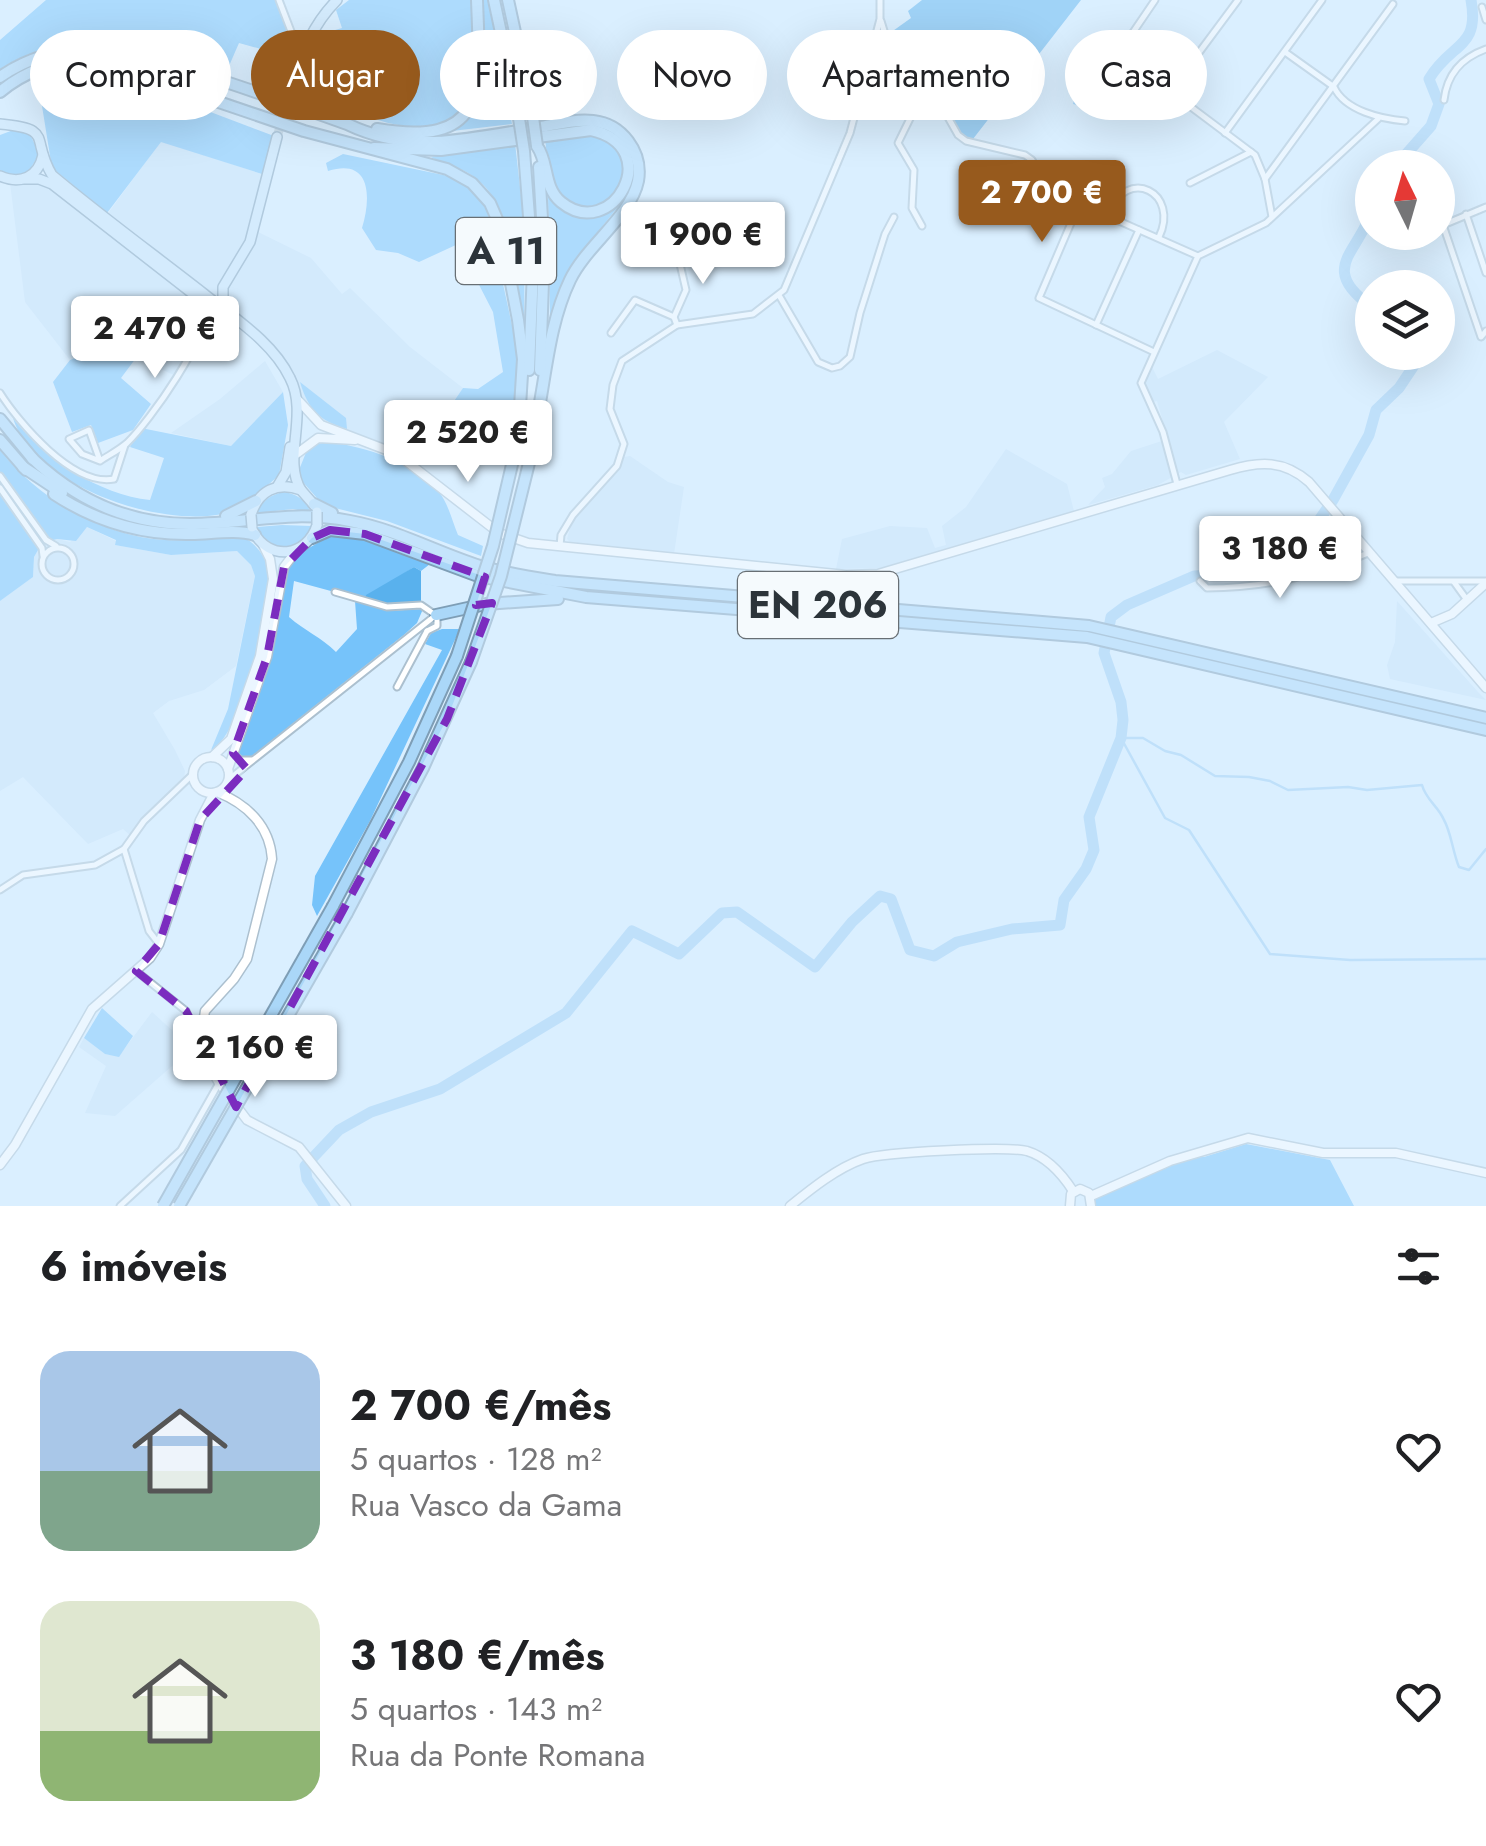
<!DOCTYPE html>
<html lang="pt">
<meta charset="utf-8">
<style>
:root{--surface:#fff;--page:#f6f6f6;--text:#202124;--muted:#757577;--accent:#975a1d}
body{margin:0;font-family:Jost,sans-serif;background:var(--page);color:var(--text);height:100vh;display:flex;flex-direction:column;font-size:38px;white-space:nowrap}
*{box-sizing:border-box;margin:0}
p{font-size:32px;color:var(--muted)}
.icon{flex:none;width:55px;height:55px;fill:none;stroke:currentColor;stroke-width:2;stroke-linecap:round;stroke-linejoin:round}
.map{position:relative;height:1206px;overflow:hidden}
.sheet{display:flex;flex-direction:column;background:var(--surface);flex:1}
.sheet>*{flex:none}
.top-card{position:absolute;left:30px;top:30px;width:1428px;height:90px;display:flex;gap:20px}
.needle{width:65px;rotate:355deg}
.buttons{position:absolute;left:1355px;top:150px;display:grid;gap:20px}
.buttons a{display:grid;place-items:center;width:100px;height:100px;border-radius:50%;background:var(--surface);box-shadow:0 10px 40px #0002;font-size:50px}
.price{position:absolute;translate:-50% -85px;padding:0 22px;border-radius:10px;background:#fff;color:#222;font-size:32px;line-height:65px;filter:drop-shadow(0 2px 5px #0008)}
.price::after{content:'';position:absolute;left:50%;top:60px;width:30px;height:22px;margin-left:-15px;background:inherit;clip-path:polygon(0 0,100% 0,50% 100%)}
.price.active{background:var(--accent);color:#fff}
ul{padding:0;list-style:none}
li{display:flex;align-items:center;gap:30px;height:250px;padding:0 40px}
li span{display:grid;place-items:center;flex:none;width:280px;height:200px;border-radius:30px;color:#555}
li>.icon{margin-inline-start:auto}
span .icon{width:120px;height:120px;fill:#fffc;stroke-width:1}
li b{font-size:42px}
h2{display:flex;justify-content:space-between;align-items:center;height:120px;padding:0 40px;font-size:42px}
.tag{padding:0 35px;border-radius:45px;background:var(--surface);box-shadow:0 10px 40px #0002;font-size:35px;line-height:90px}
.tag.active{background:var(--accent);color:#fff}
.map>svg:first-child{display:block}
.built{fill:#c9e4f9}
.green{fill:#76c3fa}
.forest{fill:#59b1ed}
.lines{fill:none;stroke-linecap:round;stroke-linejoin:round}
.stream{stroke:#9ecff4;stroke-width:2.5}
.river{stroke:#9ecff4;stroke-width:11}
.primary-tunnel{stroke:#b7cad8;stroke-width:9;stroke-dasharray:9 4.5;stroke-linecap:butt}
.street-casing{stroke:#acc0cf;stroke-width:9}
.secondary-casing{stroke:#acc0cf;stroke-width:11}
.primary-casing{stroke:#7e9eb6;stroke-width:12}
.highway-casing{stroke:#7e9eb6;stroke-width:14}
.street{stroke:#fff;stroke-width:5}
.secondary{stroke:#fff;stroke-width:8}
.primary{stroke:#cce7fb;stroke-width:9}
.highway{stroke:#aad7f8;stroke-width:10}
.primary-bridge-casing{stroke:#7e9eb6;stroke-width:12;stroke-linecap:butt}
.highway-bridge-casing{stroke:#7e9eb6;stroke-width:14;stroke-linecap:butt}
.primary-bridge{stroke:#cce7fb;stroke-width:9}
.highway-bridge{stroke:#aad7f8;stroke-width:10}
.marked{fill:none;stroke:#7b2cbf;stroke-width:8;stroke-dasharray:20 12;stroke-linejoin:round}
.labels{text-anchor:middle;stroke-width:8;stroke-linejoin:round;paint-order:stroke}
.shield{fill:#f5fafd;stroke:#686f74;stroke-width:2.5}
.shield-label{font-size:38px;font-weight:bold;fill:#2c343a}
</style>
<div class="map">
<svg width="1486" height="1206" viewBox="0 0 1486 1206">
<rect width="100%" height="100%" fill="#daefff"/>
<!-- built -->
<g class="built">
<polygon points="161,141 262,174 250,228 311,258 342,294 350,288 410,347 463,388 413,457 330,427 316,417 299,398 296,379 267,344 106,216"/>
<polygon points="38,181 51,186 211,314 178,377 122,351 100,348 70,360 25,302 10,183"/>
<polygon points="1217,350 1268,377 1224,422 1240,459 1186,475 1181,472 1158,485 1088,505 1105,487 1102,478 1112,474 1131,451 1168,439 1157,401 1153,402 1146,388 1145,381 1152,367 1158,379"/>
<polygon points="265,361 283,392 231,446 171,433 220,399"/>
<polygon points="1006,449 1067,484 1074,511 881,568 836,569 842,539 890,526 927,528 935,548 946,545 942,526 966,507"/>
<polygon points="630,456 668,482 684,487 674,554 572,544 567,539 572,521 624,457"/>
<polygon points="87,527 116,541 115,545 171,555 237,551 251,565 255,575 236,666 204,690 169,701 153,713 175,750 185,771 184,779 141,818 130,835 123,829 88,844 23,777 0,791 0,601 33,577 34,557 42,543 57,539 70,542"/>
<polygon points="1397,601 1478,692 1486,700 1390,679 1387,665 1395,642"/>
<polygon points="152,1012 186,1043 188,1052 115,1116 85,1113 106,1066 79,1047 84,1038 105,1054 119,1056"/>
</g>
<!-- green -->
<g class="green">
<path d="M46,0H276L285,15L290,38L261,49L239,43L229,66L214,59L201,47L164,37L152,47C97,37 49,39 0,69V40Z"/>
<path d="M349,0H471C473,31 480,79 463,107C432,155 337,104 298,89L318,35L342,28L336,10Z"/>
<path d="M481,0H489L512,124L452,131C494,99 481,47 481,0Z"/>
<polygon points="80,69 105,72 274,136 262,174 161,142 107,213 56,171 51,162 42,106 50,73"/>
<polygon points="1082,69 1101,73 1091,109 1073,104"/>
<polygon points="16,129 30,134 39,154 28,173 12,176 0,170 0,135"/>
<path d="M587,134C594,136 605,137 610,141C655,172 589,238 558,192C548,178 547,155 545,138Z"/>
<path d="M515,143L525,231L524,330C510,281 520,210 473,176C461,167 443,164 431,157Z"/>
<path d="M343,154L448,176L468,186L487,210L518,353L515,398L506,451L452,404L463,388L478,389L503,372L493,312L458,244L419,262L398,253L376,250L362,228C371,199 372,157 328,171L326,163Z"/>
<path d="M548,194C561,211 585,222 606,212C613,209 620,201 625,198L574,262L550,321Z"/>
<polygon points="100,348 136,358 121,378 151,404 133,430 98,443 91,425 72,432 53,382 70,360"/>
<path d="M300,382L346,418L347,429C319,421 308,409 300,382Z"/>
<path d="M283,392L288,425L279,475C271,483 240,509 231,512C166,531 34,487 13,418C43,458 100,495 150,500L164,458L130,447L141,428L231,446Z"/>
<path d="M330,442C365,447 415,462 438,491C448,502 452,521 458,535L483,546L481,556L387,521L323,505L302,481L299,470L307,450L316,444Z"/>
<path d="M0,450C38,499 104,537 166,540C192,542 218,535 244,537C255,544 265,555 267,567C275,603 243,734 211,750L228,709L255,576L251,565L237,551L171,555L115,545L116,540L87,527L76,541L57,539L42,543L34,557L33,577L0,601Z"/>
<path d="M284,492C298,495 305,499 311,513L293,509L257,513C263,500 270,495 284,492Z"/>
<path d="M282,525L312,526C299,553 271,554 257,527Z"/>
<path d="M337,534L370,541L430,564L421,571L414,567L364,600L294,581L289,617C305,631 321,637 336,652L357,629L355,601L387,611L423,609L417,623L405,634L252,756L243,757L238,753L239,746C257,697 272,652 280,601C282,589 282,572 290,562C298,553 325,538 337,534Z"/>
<polygon points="442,629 460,629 370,821 317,916 312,905 315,876 442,650 425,644 431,633"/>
<polygon points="102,1008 133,1036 119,1057 105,1054 84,1038"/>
<polygon points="1246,1144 1330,1160 1354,1206 1093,1206 1096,1197 1116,1185 1194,1156 1204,1157"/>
</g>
<!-- forest -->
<g class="forest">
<polygon points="922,0 1081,0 973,139 962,135 930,79 906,57 890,33 911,18 908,11"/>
<polygon points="414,567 421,571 421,603 390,605 365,600 366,595"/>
</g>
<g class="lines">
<!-- stream -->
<g class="stream">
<polyline points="1121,738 1165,818 1189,830 1270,954 1350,960 1486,959"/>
<path d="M1121,738H1143L1165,751L1181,755L1215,776L1249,777L1270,781L1288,790L1348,787L1367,790L1422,785C1426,800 1438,806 1444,820C1451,832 1453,853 1459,867L1469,870L1486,849"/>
</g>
<!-- river -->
<g class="river">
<path d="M1394,168L1431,126L1439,104L1429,79C1451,42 1480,49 1471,0"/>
<path d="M1372,206C1364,251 1314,266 1372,307"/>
<polyline points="325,1206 307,1179 305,1166 339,1130 371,1112 440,1089 566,1013 632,931 679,954 722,913 737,912 815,967 852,922 880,896 891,899 910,950 934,956 957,942 1012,929 1060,925 1064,900 1086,869 1094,850 1089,817 1121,738 1123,720 1121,702 1104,653 1111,617 1127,605 1194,576 1260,573 1279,566 1301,546 1333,500 1369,435 1376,410 1399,388 1423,352"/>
</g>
<!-- primary-tunnel -->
<polyline class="primary-tunnel" points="277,137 293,84"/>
<!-- street casing -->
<g class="street-casing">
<g id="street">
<polyline points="279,0 294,39 304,47"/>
<polyline points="1155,0 1119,53 1255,155 1265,179 1272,217"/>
<polyline points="1482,7 1486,20"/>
<polyline points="881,21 885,34 904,61 928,82 958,135 966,141 1025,155 1032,160 1049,190 1198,256"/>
<polyline points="873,47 882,45 897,52"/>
<path d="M1285,52L1334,87C1345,111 1382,119 1405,121"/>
<polyline points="1169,93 1238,0"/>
<path d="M1444,100C1447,74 1461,58 1486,49"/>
<polyline points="1225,133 1322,0"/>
<polyline points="1265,179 1393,4"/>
<polyline points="1190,183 1251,152"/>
<polyline points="1080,202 1039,298 1154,352"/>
<path d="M1107,214C1128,165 1180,193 1159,237"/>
<polyline points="1466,214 1486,273"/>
<polyline points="1438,221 1443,225 1481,337 1486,331"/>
<polyline points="1443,225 1486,207"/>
<polyline points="922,226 912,208 914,170 898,143 928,82"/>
<polyline points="1200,255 1266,223 1378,119"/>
<polyline points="780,297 818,362 832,368 840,366 850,357 860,313 885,234 894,217"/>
<polyline points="674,317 686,290 677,251"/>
<polyline points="1096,325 1139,230"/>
<polyline points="611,333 635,300 674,317 677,325"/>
<path d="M0,393C19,423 73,487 114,479L125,445"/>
<path d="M100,461L82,454L69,439L89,430L100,461C109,455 119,450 127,443C150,421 210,336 206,306"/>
<polyline points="0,476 46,540 56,546"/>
<polyline points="1177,484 1163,432 1141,383 1198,256"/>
<polyline points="0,488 42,548 43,556"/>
<polyline points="560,546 561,535 573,515 617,466 624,444 610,409 613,385 622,361 677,325 753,314 784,290 850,133 880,19 880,0"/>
<circle cx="58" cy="564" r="16"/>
<path d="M1200,581L1207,588C1265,588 1315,576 1368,553"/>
<polyline points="1394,581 1486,581"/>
<polyline points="1454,582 1467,600"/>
<polyline points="335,592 387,607 421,605 434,614"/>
<polyline points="427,631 437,626 437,617"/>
<polyline points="397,687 427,631"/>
<polyline points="233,753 240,760 252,760"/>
<polyline points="228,780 436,615"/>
<polyline points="124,849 149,931 159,944"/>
<polyline points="0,890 23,875 95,865 124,849 144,821 192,775"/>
<polyline points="136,971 186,1011 199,1041"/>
<polyline points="120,1206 181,1150 219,1083"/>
</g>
</g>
<!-- secondary casing -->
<g class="secondary-casing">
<g id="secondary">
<path d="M297,399L321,425L397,454L499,533L528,543L846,575L878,574L1230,470C1260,461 1284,460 1309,482L1486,688"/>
<polyline points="295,455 318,438 355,440"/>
<polyline points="1431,623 1452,614 1486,583"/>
<circle cx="211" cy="775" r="18"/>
<polyline points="212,757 231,739 260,656 273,579 270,559 263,545"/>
<polyline points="228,769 267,657 284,567 296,551"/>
<path d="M217,792C247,804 270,826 272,859L247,959L234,979L205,1011L200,1042L204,1057L219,1083L247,1120L299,1147L346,1206"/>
<polyline points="0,1165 15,1145 92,1009 150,958 159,944 200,820 214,793"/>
<polyline points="1091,1196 1170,1161 1248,1138 1323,1153 1396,1153 1486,1173"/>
<path d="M790,1206C811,1189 837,1168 863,1159C884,1152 1005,1146 1027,1151C1047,1157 1062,1174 1073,1191"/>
<polyline points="1070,1206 1071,1194 1080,1189 1089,1193 1091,1206"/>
</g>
</g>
<!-- primary casing -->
<g class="primary-casing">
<g id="primary">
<path d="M293,84C302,52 313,24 337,0"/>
<path d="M0,124C55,129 30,138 52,175C101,216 153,254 203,293C234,318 273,342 290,378C309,415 282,459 301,490"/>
<path d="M0,176C21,185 38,177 43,155"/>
<polyline points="24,179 39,179 52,184 220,315"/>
<polyline points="223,307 223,287 250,242 277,137"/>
<polyline points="277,487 286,472 290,447"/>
<path d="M251,515C258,491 277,481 301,490L315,506"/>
<path d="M253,531C269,562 307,557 317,525"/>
</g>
</g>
<!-- highway casing -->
<g class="highway-casing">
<g id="highway">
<polyline points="494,0 518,112"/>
<polyline points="508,0 532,110"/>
<path d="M0,77C74,26 153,56 229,83C268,96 308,110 347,124C374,137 404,143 435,142C470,140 505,133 540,127C557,124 576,119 593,121C622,124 643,152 638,181C631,216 586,246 570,280C548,326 546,379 535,428"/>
<path d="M0,92C30,67 66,58 104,63L304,131L447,169L472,183L490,203L500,226L518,320L523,359L518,438"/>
<path d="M377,129C490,148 480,88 477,0"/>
<path d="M374,148L441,150L591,130C667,147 612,244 561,202C543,187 549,163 537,146"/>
<polyline points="524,151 533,269 529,370"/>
<polyline points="539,167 544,252 540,370"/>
<polyline points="0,419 33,459"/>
<polyline points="0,440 26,470"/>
<path d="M32,458C76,500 127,524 190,524C247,524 290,509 350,521C395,529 436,552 480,566C504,573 530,577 555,581L1089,626L1486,718"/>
<polyline points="530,459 535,421"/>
<polyline points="23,467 62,493"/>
<path d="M54,494C95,521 142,535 191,534C212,534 234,529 255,535"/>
<polyline points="314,504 332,513"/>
<polyline points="226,516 256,501"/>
<polyline points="312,538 330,530 365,534 478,576 586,597 1087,637 1486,730"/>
<polyline points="436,615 486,604 558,599"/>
<polyline points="333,906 409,762 457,656"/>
<polyline points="347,913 423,768 471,662"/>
</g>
</g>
<!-- street -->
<use href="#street" class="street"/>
<!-- secondary -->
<use href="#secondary" class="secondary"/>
<!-- primary -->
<use href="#primary" class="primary"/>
<!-- highway -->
<use href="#highway" class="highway"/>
<!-- primary-bridge casing -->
<g class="primary-bridge-casing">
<g id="primary-bridge">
<polyline points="317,512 317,525"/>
<polyline points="251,515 252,527"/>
</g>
</g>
<!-- highway-bridge casing -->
<g class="highway-bridge-casing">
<g id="highway-bridge">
<polyline points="532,110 537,146"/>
<polyline points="518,112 524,151"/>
<polyline points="457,656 493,546 514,456"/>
<polyline points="471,662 501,576 530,459"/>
<polyline points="163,1206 333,906"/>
<polyline points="179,1206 347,913"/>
</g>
</g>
<!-- primary-bridge -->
<use href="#primary-bridge" class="primary-bridge"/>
<!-- highway-bridge -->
<use href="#highway-bridge" class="highway-bridge"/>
</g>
<!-- marked area -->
<path d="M0 0H1486V1206H0ZM330,530L365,534L485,577L476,605L492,603L447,719L236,1107L186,1011L136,971L159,944L200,820L247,769L233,753L267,657L284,567L312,538Z" fill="#daefff" fill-opacity=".55" fill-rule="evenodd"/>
<path class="marked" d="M330,530L365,534L485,577L476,605L492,603L447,719L236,1107L186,1011L136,971L159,944L200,820L247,769L233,753L267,657L284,567L312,538Z"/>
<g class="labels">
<!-- shield labels -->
<g class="shield">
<rect x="456" y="218" width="100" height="66" rx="8"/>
<rect x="738" y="572" width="160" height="66" rx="8"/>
</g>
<g class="shield-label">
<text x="506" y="264">A 11</text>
<text x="818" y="618">EN 206</text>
</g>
</g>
</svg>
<div class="buttons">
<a><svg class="needle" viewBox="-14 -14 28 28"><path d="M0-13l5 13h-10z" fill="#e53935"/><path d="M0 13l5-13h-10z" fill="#757577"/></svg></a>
<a><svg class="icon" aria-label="layers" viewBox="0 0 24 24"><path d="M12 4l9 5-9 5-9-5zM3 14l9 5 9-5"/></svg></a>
</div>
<b class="price active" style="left:1042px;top:245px">2 700 €</b>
<b class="price" style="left:703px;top:287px">1 900 €</b>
<b class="price" style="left:155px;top:381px">2 470 €</b>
<b class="price" style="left:468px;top:485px">2 520 €</b>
<b class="price" style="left:1280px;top:601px">3 180 €</b>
<b class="price" style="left:255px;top:1100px">2 160 €</b>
<div class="top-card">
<a class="tag">Comprar</a>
<a class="tag active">Alugar</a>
<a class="tag">Filtros</a>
<a class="tag">Novo</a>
<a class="tag">Apartamento</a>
<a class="tag">Casa</a>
</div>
</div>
<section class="sheet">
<h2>6 imóveis<svg class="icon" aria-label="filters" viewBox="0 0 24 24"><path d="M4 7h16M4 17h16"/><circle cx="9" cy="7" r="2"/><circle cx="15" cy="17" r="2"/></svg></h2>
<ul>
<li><span style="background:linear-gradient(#a9c7e8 60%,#7fa58c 0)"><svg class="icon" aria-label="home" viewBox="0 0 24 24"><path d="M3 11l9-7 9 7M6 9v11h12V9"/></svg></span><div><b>2 700 €/mês</b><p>5 quartos · 128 m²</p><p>Rua Vasco da Gama</p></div><svg class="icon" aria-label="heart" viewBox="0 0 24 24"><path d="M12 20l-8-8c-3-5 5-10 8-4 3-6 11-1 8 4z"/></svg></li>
<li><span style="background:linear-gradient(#dfe7d0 65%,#8fb573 0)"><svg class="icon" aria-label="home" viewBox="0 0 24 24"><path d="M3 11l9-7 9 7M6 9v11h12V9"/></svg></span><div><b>3 180 €/mês</b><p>5 quartos · 143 m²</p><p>Rua da Ponte Romana</p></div><svg class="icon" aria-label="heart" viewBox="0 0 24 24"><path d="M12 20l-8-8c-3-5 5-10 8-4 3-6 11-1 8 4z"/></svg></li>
</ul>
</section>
